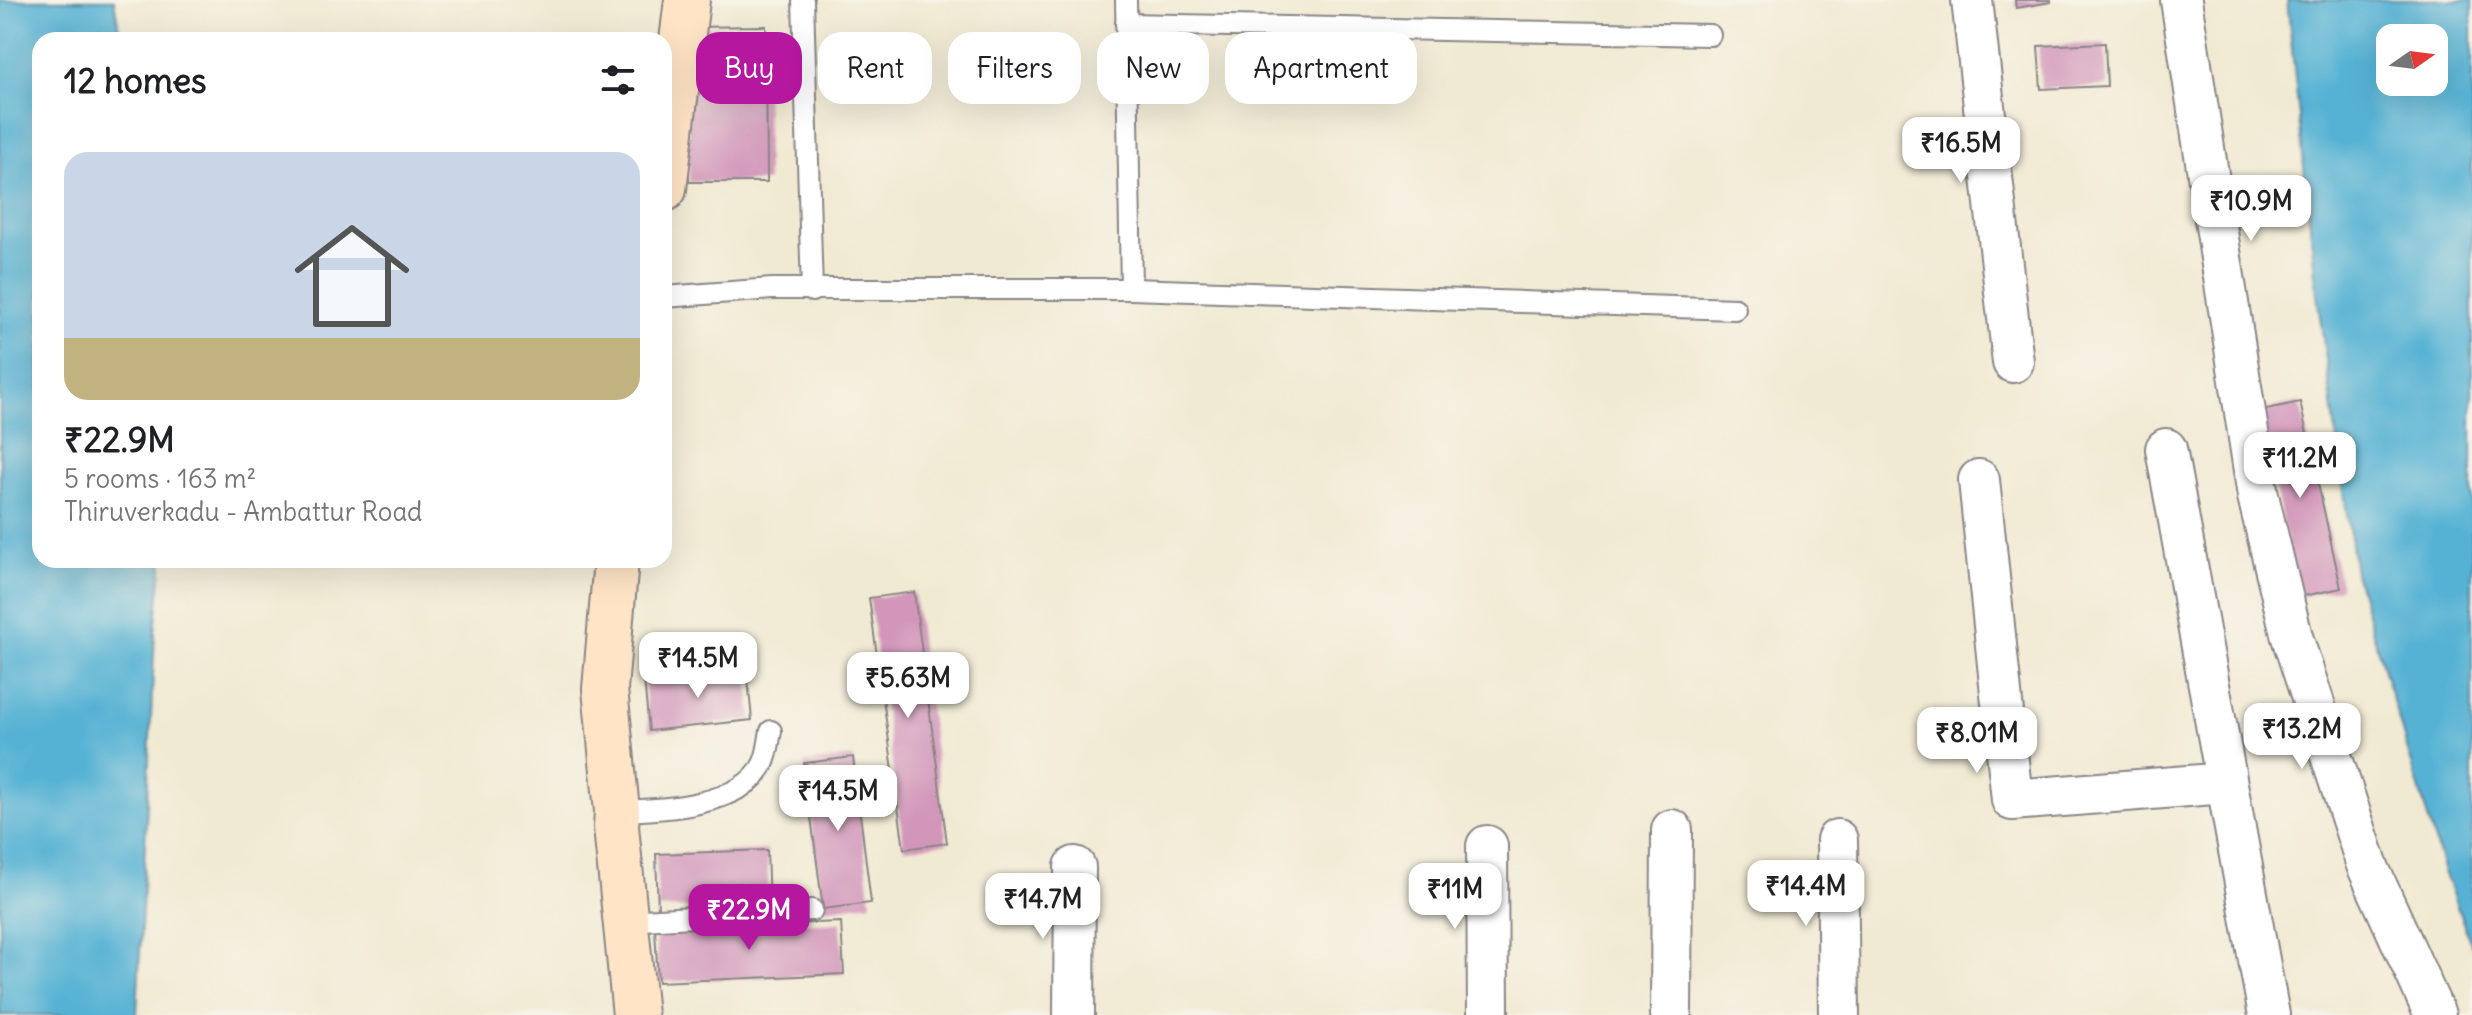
<!DOCTYPE html>
<meta charset="utf-8">
<style>
:root{--surface:#fff;--page:#f2f2f2;--text:#202124;--muted:#757577;--line:#e0e0e0;--accent:#b5179e}
body{margin:0;font-family:Delius,sans-serif;background:var(--page);color:var(--text);height:100vh;display:flex;flex-direction:column;font-size:30px;white-space:nowrap}
*{box-sizing:border-box;margin:0}
p{font-size:26px;color:var(--muted)}
.icon{flex:none;width:44px;height:44px;fill:none;stroke:currentColor;stroke-width:2;stroke-linecap:round;stroke-linejoin:round}
.map{position:relative;flex:1;overflow:hidden}
.side{position:absolute;left:32px;top:32px;width:640px;height:536px;display:flex;flex-direction:column;background:var(--surface);border-radius:24px;box-shadow:0 8px 32px #0002}
.side>*{flex:none}
.top-card{position:absolute;left:696px;top:32px;width:760px;height:72px;display:flex;gap:16px}
.needle{width:52px;rotate:76deg}
.controls{position:absolute;left:2376px;top:24px;display:grid;gap:16px}
.controls a{display:grid;place-items:center;width:72px;height:72px;border-radius:16px;background:var(--surface);box-shadow:0 8px 32px #0002;font-size:40px}
.price{position:absolute;translate:-50% -68px;padding:0 18px;border-radius:16px;background:#fff;color:#222;font-size:26px;line-height:52px;filter:drop-shadow(0 2px 4px #0008)}
.price::after{content:'';position:absolute;left:50%;top:48px;width:24px;height:18px;margin-left:-12px;background:inherit;clip-path:polygon(0 0,100% 0,50% 100%)}
.price.active{background:var(--accent);color:#fff}
ul{padding:0;list-style:none}
li{display:grid;align-content:center;gap:16px;height:424px;padding:0 32px}
li+li{border-top:2px solid var(--line)}
li span{display:grid;place-items:center;height:248px;border-radius:24px;color:#555}
li>.icon{margin-inline-start:auto}
span .icon{width:144px;height:144px;fill:#fffc;stroke-width:1}
li b{font-size:34px}
h2{display:flex;justify-content:space-between;align-items:center;height:96px;padding:0 32px;font-size:34px}
.chip{padding:0 28px;border-radius:24px;background:var(--surface);box-shadow:0 8px 32px #0002;font-size:28px;line-height:72px}
.chip.active{background:var(--accent);color:#fff}
.map>svg:first-child{display:block}
.water{fill:#56b2d4;stroke:#3c6a88;stroke-width:2;fill-rule:evenodd}
.building{fill:#d296ba}
.lines{fill:none;stroke-linecap:round;stroke-linejoin:round}
.lane-casing{stroke:#8a8687;stroke-width:24}
.street-casing{stroke:#8a8687;stroke-width:44}
.secondary-casing{stroke:#8a8687;stroke-width:48}
.lane{stroke:#fff;stroke-width:20}
.street{stroke:#fff;stroke-width:40}
.secondary{stroke:#ffe4c6;stroke-width:44}
</style>
<div class="map">
<svg width="2472" height="1015" viewBox="0 0 2472 1015">
<rect width="100%" height="100%" fill="#f7f3e8"/>
<filter id="ink" filterUnits="userSpaceOnUse"><feTurbulence type="fractalNoise" baseFrequency=".0125" numOctaves="2"/><feDisplacementMap in="SourceGraphic" scale="16" xChannelSelector="R" yChannelSelector="G"/><feConvolveMatrix kernelMatrix="1 2 1 2 8 2 1 2 1" color-interpolation-filters="sRGB"/></filter>
<filter id="wash" filterUnits="userSpaceOnUse"><feTurbulence type="fractalNoise" baseFrequency=".006" numOctaves="4" result="noise"/><feDisplacementMap in="SourceGraphic" scale="32" xChannelSelector="R" yChannelSelector="G"/><feGaussianBlur stdDeviation="1.8" result="paint"/><feColorMatrix in="noise" values="0 0 0 0 0 0 0 0 0 0 0 0 0 0 0 0 0 1.4 0 .05"/><feComposite in="paint" operator="in"/></filter>
<g filter="url(#wash)">
<rect width="100%" height="100%" fill="#f1ead3"/>
<!-- water -->
<g class="water">
<polygon points="0,0 114,0 121,40 40,40 40,560 163,560 155,632 137,1015 0,1015"/>
<path d="M2287,0H2472V947L2443,869L2355,573L2317,294ZM2390,38H2434V82H2390Z"/>
</g>
<g id="blocks">
<!-- building -->
<g class="building">
<polygon points="2015,0 2051,0 2051,2 2016,8"/>
<polygon points="766,26 767,182 689,182 688,27"/>
<polygon points="2105,43 2107,86 2041,89 2038,46"/>
<polygon points="2300,402 2341,588 2299,597 2258,411"/>
<polygon points="914,592 947,843 904,849 869,598"/>
<polygon points="747,669 752,720 649,731 644,679"/>
<polygon points="853,757 871,903 823,909 804,763"/>
<polygon points="767,850 769,905 658,909 656,854"/>
<polygon points="841,922 844,974 658,982 655,929"/>
</g>
</g>
</g>
<g filter="url(#ink)">
<use href="#blocks" fill-opacity="0" stroke="#8a8687" stroke-width="2"/>
<g class="lines">
<!-- lane casing -->
<g class="lane-casing">
<g id="lane">
<polyline points="803,0 812,291"/>
<polyline points="1126,24 1710,35"/>
<polyline points="1131,289 1735,309"/>
<polyline points="664,297 772,289 1131,289 1126,0"/>
<path d="M617,811C659,810 744,807 764,762C768,753 769,741 771,731"/>
<polyline points="625,921 812,910"/>
</g>
</g>
<!-- street casing -->
<g class="street-casing">
<g id="street">
<polyline points="1972,0 2013,362"/>
<polyline points="2181,0 2258,496 2292,637 2367,865 2435,1015"/>
<polyline points="2166,449 2269,1015"/>
<polyline points="1979,480 2012,800 2226,783"/>
<polyline points="1837,840 1839,1015"/>
<polyline points="1487,846 1488,1015"/>
<polyline points="1074,1015 1075,867"/>
<polyline points="1671,1015 1672,830"/>
</g>
</g>
<!-- secondary casing -->
<g class="secondary-casing">
<g id="secondary">
<polyline points="664,189 687,0"/>
<polyline points="616,560 605,689 617,811 616,827 635,1015"/>
</g>
</g>
<!-- lane -->
<use href="#lane" class="lane"/>
<!-- street -->
<use href="#street" class="street"/>
<!-- secondary -->
<use href="#secondary" class="secondary"/>
</g>
</g>
</svg>
<div class="controls">
<a><svg class="needle" viewBox="-14 -14 28 28"><path d="M0-13l5 13h-10z" fill="#e53935"/><path d="M0 13l5-13h-10z" fill="#757577"/></svg></a>
</div>
<b class="price" style="left:1961px;top:185px">₹16.5M</b>
<b class="price" style="left:2251px;top:243px">₹10.9M</b>
<b class="price" style="left:2300px;top:500px">₹11.2M</b>
<b class="price" style="left:698px;top:700px">₹14.5M</b>
<b class="price" style="left:908px;top:720px">₹5.63M</b>
<b class="price" style="left:2302px;top:771px">₹13.2M</b>
<b class="price" style="left:1977px;top:775px">₹8.01M</b>
<b class="price" style="left:838px;top:833px">₹14.5M</b>
<b class="price" style="left:1806px;top:928px">₹14.4M</b>
<b class="price" style="left:1455px;top:931px">₹11M</b>
<b class="price" style="left:1043px;top:941px">₹14.7M</b>
<b class="price active" style="left:749px;top:952px">₹22.9M</b>
<div class="top-card">
<a class="chip active">Buy</a>
<a class="chip">Rent</a>
<a class="chip">Filters</a>
<a class="chip">New</a>
<a class="chip">Apartment</a>
</div>
<section class="side">
<h2>12 homes<svg class="icon" aria-label="filters" viewBox="0 0 24 24"><path d="M4 7h16M4 17h16"/><circle cx="9" cy="7" r="2"/><circle cx="15" cy="17" r="2"/></svg></h2>
<ul>
<li><span style="background:linear-gradient(#c9d6e8 75%,#c2b280 0)"><svg class="icon" aria-label="home" viewBox="0 0 24 24"><path d="M3 11l9-7 9 7M6 9v11h12V9"/></svg></span><div><b>₹22.9M</b><p>5 rooms · 163 m²</p><p>Thiruverkadu - Ambattur Road</p></div></li>
</ul>
</section>
</div>
